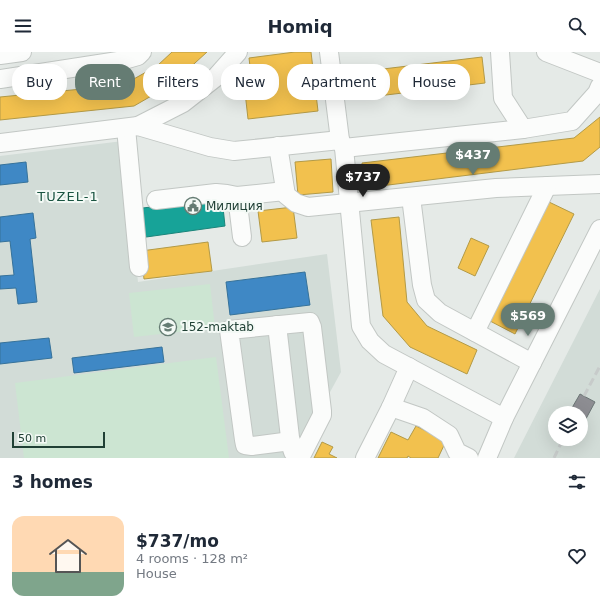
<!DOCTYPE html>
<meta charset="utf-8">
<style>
:root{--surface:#fff;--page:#f6f6f7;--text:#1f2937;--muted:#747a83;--accent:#657c73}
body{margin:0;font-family:"DejaVu Sans",sans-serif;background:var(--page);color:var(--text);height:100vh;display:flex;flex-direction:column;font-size:15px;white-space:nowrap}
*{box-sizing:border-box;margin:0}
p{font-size:13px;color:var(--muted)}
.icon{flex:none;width:22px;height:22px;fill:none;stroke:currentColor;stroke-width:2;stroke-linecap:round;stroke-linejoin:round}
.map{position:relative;height:406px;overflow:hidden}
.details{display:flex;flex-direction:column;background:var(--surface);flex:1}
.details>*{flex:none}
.top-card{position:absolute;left:12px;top:12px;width:576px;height:36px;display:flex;gap:8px}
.controls{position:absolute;left:548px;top:354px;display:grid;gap:8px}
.controls a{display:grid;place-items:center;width:40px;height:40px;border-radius:50%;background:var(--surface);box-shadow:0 4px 16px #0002;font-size:20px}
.scale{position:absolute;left:12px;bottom:10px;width:93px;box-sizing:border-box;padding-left:4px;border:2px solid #204035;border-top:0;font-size:11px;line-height:14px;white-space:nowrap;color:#204035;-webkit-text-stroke:3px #f3f9f5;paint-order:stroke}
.price{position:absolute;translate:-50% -34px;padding:0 9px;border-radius:14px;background:var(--accent);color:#fff;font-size:13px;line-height:26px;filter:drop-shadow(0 1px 2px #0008)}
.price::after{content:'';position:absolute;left:50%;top:24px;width:12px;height:9px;margin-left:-6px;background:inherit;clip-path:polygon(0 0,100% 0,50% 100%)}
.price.on{background:#222;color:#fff}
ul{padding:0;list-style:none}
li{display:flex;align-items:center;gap:12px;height:100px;padding:0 12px}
li span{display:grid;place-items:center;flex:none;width:112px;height:80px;border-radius:12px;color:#555}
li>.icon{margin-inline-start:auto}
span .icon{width:48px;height:48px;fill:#fffc;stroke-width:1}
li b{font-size:17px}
h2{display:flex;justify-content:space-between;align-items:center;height:48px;padding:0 12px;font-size:17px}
.pill{padding:0 14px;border-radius:16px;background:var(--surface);box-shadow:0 4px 16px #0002;font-size:14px;line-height:36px}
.pill.on{background:var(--accent);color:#fff}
header{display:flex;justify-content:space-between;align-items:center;height:52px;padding:0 12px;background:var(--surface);font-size:18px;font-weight:600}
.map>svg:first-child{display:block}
.built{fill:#d2dcd7;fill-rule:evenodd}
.green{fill:#cce5d2}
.homes{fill:#f2c14e;stroke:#b39a46}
.schools{fill:#3f88c5;stroke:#36729a}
.public{fill:#17a398;stroke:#1a857a}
.industry{fill:#8d8d92;stroke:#6c7676}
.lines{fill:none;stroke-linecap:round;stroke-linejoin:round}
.minor-casing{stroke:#c2c7c4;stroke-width:20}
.minor{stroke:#fbfcfb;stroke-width:18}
.rail{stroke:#c7cbca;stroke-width:3;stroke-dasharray:8 4;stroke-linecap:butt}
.labels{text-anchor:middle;stroke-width:4;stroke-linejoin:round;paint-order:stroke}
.poi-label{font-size:12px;fill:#204035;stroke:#f3f9f5;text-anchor:start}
.neighbourhood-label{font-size:13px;letter-spacing:1px;fill:#1a5441;stroke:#f3f9f5}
</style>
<header><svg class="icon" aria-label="menu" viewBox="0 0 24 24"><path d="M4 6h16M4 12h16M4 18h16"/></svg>Homiq<svg class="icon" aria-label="search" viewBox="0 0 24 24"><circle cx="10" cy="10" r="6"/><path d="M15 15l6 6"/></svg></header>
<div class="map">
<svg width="600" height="406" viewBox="0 0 600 406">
<rect width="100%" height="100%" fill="#e5eae7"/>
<!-- built -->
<g class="built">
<polygon points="123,89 138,230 327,202 341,320 294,406 0,406 0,104"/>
<path d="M600,237V406H514ZM555,361H581V387H555Z"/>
</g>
<!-- green -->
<g class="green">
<polygon points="210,232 215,276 134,285 129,241"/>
<polygon points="216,305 229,406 24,406 15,331"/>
</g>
<!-- homes -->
<g class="homes">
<polygon points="172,0 207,0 172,32 134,54 0,68 0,45 123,33 157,14"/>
<polygon points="295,0 311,0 318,59 248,67 245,40 253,39 249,6"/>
<polygon points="482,5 485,31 353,47 350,21"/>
<polygon points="600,65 600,95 583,109 364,136 362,111 574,86"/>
<polygon points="331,107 333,140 298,143 295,110"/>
<polygon points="549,150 574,162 515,282 490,269"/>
<polygon points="293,155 297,186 262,190 258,159"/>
<polygon points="399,165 407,250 427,274 477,298 467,322 410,295 383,264 371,168"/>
<polygon points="471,186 489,194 475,224 458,216"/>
<polygon points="208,190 212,219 144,227 141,199"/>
<polygon points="416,374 446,389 438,406 411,406 408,404 407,406 378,406 391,380 408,388"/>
<polygon points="322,390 333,395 329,402 337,406 314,406"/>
</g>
<!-- schools -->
<g class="schools">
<polygon points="26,110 28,130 0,133 0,113"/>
<polygon points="33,161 36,186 30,187 37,250 18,252 16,236 0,237 0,224 14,223 10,189 0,190 0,165"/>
<polygon points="305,220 310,253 230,263 226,230"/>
<polygon points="49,286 52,306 0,312 0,291"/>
<polygon points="162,295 164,310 74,321 72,306"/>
</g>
<!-- public -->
<polygon class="public" points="222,146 225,174 139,186 135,157"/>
<!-- industry -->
<polygon class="industry" points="580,342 595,350 581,376 581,361 569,361"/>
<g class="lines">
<!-- minor casing -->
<g class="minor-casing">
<g id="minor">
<polyline points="329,0 340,88"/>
<polyline points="500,0 503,46 523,77"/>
<polyline points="546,0 600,21"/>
<polyline points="0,3 22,0"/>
<polyline points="0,27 124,8 138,4 142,0"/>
<polyline points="138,74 210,95 234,99 340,88 344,96 361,274 370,289 384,302 504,366"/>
<polyline points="126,76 139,215"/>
<polyline points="0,91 138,74 183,51 215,26 238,0"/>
<polyline points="278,94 286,143 296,151 308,155 496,136 600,132"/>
<polyline points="344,96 523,77 572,69 597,41 600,34"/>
<polyline points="237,144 242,185"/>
<polyline points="411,145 422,233 426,248 440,261 532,311"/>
<polyline points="156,148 216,141 227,142 237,144 285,139"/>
<polyline points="277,273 291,394 293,400"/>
<polyline points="475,280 547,134"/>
<polyline points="409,315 391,355 423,366 449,383 457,400 469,406"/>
<polyline points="291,389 252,394 245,393 244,388 229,278 310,270 312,275 322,359 322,363 300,406"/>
<polyline points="365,406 391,355"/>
<polyline points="487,406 504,366 600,177"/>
</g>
</g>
<!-- minor -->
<use href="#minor" class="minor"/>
<!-- rail -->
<g class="rail">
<polyline points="584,344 600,314"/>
<polyline points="554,406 563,387"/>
</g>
</g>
<!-- icons -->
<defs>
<g id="civic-ring" transform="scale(0.9)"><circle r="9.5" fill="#f3f9f5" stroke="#657c73" stroke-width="1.5"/><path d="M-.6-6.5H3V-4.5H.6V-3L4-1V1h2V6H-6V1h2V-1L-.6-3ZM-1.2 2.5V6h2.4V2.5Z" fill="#657c73"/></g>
<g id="school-ring" transform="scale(0.9)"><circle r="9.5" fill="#f3f9f5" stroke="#657c73" stroke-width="1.5"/><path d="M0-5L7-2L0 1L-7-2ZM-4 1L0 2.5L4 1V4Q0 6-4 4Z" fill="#657c73"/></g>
</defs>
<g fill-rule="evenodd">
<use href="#civic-ring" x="193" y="154"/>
<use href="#school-ring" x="168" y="275"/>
</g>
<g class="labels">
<!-- poi labels -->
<g class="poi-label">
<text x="206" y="158">Милиция</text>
<text x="181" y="279">152-maktab</text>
</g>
<!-- neighbourhood labels -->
<g class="neighbourhood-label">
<text x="68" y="149">TUZEL-1</text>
</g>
</g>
</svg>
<div class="controls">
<a><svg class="icon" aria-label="layers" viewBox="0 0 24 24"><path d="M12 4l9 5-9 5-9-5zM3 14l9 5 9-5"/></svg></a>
</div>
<div class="scale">50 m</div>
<b class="price" style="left:473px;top:124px">$437</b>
<b class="price on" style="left:363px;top:146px">$737</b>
<b class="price" style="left:528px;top:285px">$569</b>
<div class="top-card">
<a class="pill">Buy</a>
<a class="pill on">Rent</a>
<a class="pill">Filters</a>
<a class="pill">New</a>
<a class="pill">Apartment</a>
<a class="pill">House</a>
</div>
</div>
<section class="details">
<h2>3 homes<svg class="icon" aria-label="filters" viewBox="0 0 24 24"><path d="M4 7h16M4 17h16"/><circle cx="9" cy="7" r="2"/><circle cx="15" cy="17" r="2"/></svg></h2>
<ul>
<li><span style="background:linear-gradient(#ffd9b3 70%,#7fa58c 0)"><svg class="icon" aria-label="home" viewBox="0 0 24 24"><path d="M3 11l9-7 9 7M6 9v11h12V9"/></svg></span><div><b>$737/mo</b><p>4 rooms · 128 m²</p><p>House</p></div><svg class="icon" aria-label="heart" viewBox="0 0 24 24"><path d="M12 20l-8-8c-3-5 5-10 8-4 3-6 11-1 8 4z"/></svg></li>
</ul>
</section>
